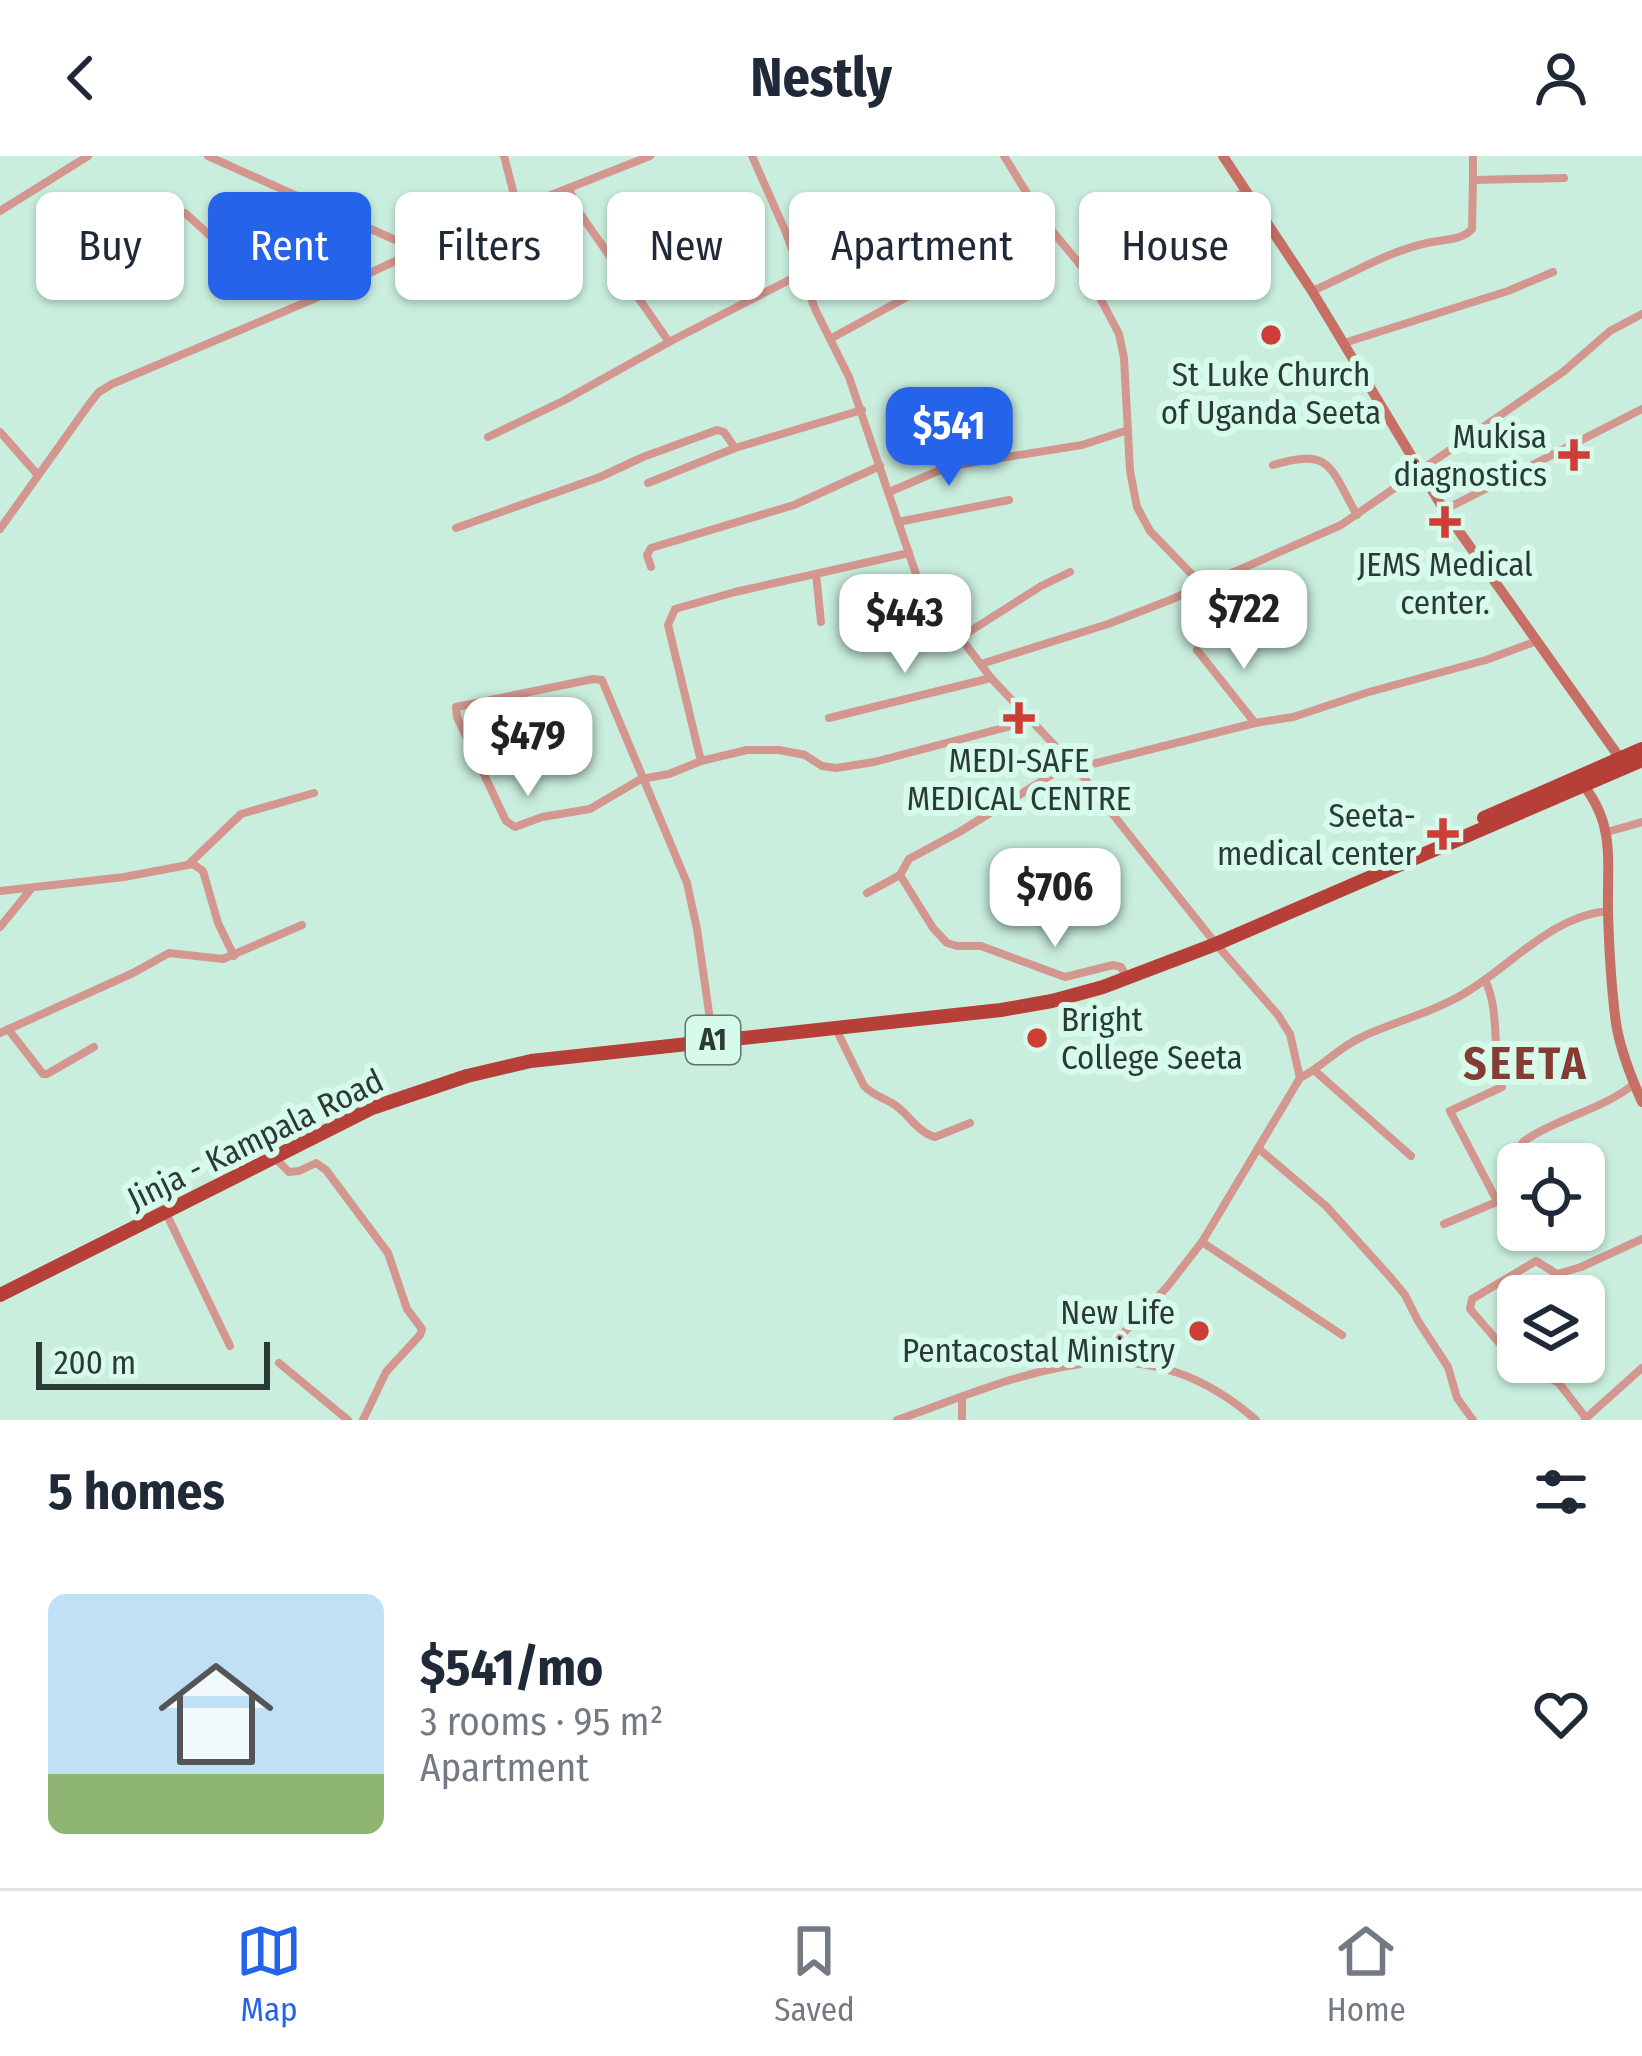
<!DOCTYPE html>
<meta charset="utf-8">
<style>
:root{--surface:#fff;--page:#f6f6f7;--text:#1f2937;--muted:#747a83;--line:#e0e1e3;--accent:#2563eb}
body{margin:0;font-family:"Fira Sans Condensed",sans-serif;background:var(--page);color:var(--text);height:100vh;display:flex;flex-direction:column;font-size:45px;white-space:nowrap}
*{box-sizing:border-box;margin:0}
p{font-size:39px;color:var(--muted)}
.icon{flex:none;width:66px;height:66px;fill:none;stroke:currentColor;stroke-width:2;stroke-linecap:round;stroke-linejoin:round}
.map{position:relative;height:1264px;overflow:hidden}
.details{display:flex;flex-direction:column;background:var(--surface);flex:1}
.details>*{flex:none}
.guide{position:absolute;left:36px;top:36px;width:1572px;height:108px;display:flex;gap:24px}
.buttons{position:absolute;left:1497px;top:987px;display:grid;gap:24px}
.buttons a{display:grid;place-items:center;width:108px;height:108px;border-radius:18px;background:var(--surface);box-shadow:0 3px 9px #0004;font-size:60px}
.scale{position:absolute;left:36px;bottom:30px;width:234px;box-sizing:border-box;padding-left:12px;border:6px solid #2b3a34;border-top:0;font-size:33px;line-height:42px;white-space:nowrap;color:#2b3a34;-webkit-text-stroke:9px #d6fbea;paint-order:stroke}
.price{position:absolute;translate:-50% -102px;padding:0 27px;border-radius:24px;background:#fff;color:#222;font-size:39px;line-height:78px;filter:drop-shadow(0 3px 6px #0008)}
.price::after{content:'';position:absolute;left:50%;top:72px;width:36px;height:27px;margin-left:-18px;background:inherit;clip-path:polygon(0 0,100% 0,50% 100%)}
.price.current{background:var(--accent);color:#fff}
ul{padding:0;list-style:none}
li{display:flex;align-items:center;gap:36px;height:300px;padding:0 48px}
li+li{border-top:3px solid var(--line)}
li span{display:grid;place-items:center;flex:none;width:336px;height:240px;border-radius:18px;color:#555}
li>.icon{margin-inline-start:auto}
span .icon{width:144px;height:144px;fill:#fffc;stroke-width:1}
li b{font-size:51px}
h2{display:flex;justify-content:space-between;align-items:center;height:144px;padding:0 48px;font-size:51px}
.chip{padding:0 42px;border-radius:18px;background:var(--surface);box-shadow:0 3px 9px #0004;font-size:42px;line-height:108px}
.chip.current{background:var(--accent);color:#fff}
header{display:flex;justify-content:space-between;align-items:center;height:156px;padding:0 48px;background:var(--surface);font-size:54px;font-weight:700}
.menu{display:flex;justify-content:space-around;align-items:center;height:168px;border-top:3px solid var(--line);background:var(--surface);font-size:33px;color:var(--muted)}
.menu a{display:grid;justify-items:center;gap:6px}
.menu .current{color:var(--accent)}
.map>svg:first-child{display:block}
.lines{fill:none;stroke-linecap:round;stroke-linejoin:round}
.minor{stroke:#d4978f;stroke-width:8}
.secondary{stroke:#c76f65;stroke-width:10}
.trunk{stroke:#b64038;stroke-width:14}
.poi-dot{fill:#cc3e36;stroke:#d6fbea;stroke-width:4.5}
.labels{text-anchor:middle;stroke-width:12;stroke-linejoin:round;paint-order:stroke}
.shield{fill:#d6fbea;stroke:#5e746b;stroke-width:3}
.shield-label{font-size:30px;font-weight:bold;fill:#2b3a34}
.poi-label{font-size:33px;fill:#2b3a34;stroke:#d6fbea}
.street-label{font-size:33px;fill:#2b3a34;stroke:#d6fbea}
.district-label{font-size:45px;font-weight:bold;letter-spacing:3px;fill:#843c35;stroke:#d6fbea}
</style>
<header><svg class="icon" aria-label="back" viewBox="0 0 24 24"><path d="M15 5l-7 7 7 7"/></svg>Nestly<svg class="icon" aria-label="person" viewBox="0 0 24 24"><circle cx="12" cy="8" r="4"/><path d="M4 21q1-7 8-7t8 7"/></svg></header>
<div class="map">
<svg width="1642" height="1264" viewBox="0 0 1642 1264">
<rect width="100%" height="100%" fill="#c9eedd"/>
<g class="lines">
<!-- minor -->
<g class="minor">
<polyline points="208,0 411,91 421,92"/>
<polyline points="504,0 518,54"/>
<polyline points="752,0 784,72 816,155 849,221 919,427 991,522 1076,612 1216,788 1278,859 1290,878 1300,922 1202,1086 1167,1131 1096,1206"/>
<polyline points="1004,0 1044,65 1087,117 1142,92 1246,35"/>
<polyline points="1473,24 1473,0"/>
<polyline points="569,32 577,53 669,186"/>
<polyline points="0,55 88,0"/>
<path d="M113,72C144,91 152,69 179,56L185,57L216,85L233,81L295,40"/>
<polyline points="1087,117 1119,178 1124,202 1130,315 1137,351 1150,375 1203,430"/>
<path d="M1312,135C1350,119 1386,96 1427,87C1443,83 1461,85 1472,73L1473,24L1564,22"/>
<polyline points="830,183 1044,66"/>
<polyline points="1344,187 1508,135 1553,116"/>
<polyline points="0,276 37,318"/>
<polyline points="488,281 563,245 669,186 801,118"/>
<path d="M1273,309C1332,291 1330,312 1357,359"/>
<polyline points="648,327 735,292 862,254"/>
<polyline points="889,336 950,310 1082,289 1128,274"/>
<polyline points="1444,354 1642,253"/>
<polyline points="898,366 1009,344"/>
<polyline points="456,372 600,321 643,301 717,274 724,276 735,292"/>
<polyline points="0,373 90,247 99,236 112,228 316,142 462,74 650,0"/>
<polyline points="651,411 647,399 651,392 794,349 880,310"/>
<polyline points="816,418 821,466"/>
<polyline points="961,481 1041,430 1070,416"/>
<polyline points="1197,494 1255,567"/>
<polyline points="981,508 1108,468 1170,444 1341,369 1563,216 1610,175 1642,158"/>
<polyline points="829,562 991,522"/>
<polyline points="701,605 668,469 675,453 735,436 909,397"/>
<polyline points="1607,676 1642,666"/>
<polyline points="190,707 241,658 314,637"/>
<polyline points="900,719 933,772 947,787 957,790 981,790 1065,821 1113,809 1121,811 1126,820"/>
<polyline points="0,735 124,721 193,708 203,715 218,767 234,800"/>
<polyline points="867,737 900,719 909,703 961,675 1053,618 1255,567 1293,561 1369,536 1486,504 1537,485"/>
<polyline points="0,771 31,733"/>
<path d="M1485,824C1501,857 1491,896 1502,931L1450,955L1497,1045"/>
<polyline points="8,873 43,918 47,918 94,891"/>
<path d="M836,873L864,930C873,939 881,941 892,947C909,957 915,975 935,981L970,967"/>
<polyline points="0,877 133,817 169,797 223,803 302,769"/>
<polyline points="713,884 697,773 687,727 602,524 593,523 456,551 457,561 506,665 515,671 542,661 590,653 641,623 669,618 701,605 747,594 779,594 805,599 822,610 836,612 874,606 1030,565"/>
<polyline points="1315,915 1411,1000"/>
<path d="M1300,922C1322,911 1339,891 1362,881C1396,865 1432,857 1465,837C1511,810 1551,760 1608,755"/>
<polyline points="1258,992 1326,1050 1391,1122 1405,1139 1418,1165 1448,1211 1457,1242 1473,1264"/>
<polyline points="276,1003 289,1016 299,1015 316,1007 326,1014 388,1097 407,1153 422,1173 420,1179 386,1216 363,1264"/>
<path d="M1526,1008L1520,990L1524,985C1559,961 1602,954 1634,928"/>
<polyline points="166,1057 230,1190"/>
<polyline points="1444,1068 1518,1037"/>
<polyline points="1202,1086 1342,1179"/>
<polyline points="279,1207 348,1264"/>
<polyline points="1586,1262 1558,1226 1518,1209 1470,1153 1472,1143 1536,1105 1557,1118 1581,1111 1642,1083"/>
<polyline points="1585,1263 1642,1212"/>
<path d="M897,1264C1025,1219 1138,1160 1256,1264"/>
<polyline points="962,1264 962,1242"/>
</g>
<!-- secondary -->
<g class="secondary">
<polyline points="1223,0 1312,135 1444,354 1624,608"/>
<path d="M1579,624C1616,666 1607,703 1608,755C1609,792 1611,830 1616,867C1620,894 1631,921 1642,946"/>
</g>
<!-- trunk -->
<g class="trunk">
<polyline points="1484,662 1642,593"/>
<polyline points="0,1139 372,952 467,920 531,905 1001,854 1052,845 1103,831 1216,788 1642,604"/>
</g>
</g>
<!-- markers -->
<g class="poi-dot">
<circle cx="1271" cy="179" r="12"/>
<path d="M1568 281h12v12h12v12h-12v12h-12v-12h-12v-12h12z"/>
<path d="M1439 348h12v12h12v12h-12v12h-12v-12h-12v-12h12z"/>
<path d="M1013 544h12v12h12v12h-12v12h-12v-12h-12v-12h12z"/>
<path d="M1437 660h12v12h12v12h-12v12h-12v-12h-12v-12h12z"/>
<circle cx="1037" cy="882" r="12"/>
<circle cx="1199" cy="1175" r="12"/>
</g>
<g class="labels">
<!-- shield labels -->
<rect class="shield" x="686" y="860" width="54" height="48" rx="9"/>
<g class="shield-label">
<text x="713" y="894">A1</text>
</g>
<!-- poi labels -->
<g class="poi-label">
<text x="1271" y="230">St Luke Church<tspan x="1271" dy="38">of Uganda Seeta</tspan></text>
<text x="1547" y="292" text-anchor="end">Mukisa<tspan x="1547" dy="38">diagnostics</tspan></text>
<text x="1445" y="420">JEMS Medical<tspan x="1445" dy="38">center.</tspan></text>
<text x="1019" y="616">MEDI-SAFE<tspan x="1019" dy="38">MEDICAL CENTRE</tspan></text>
<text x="1416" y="671" text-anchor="end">Seeta-<tspan x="1416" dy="38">medical center</tspan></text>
<text x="1061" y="875" text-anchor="start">Bright<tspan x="1061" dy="38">College Seeta</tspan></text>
<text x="1175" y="1168" text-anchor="end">New Life<tspan x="1175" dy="38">Pentacostal Ministry</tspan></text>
</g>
<!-- street labels -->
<g class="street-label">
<text transform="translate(255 983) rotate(-26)" y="12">Jinja - Kampala Road</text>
</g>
<!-- district labels -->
<g class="district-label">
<text x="1526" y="923">SEETA</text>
</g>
</g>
</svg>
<div class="buttons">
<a><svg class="icon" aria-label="locate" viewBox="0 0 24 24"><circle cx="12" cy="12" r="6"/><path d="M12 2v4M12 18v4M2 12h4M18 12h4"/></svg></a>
<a><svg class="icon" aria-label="layers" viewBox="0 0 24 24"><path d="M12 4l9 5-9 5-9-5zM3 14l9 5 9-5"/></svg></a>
</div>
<div class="scale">200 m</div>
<b class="price current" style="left:949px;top:333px">$541</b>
<b class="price" style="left:1244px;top:516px">$722</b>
<b class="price" style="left:905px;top:520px">$443</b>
<b class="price" style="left:528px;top:643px">$479</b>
<b class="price" style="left:1055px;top:794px">$706</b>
<div class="guide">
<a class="chip">Buy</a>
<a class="chip current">Rent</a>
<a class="chip">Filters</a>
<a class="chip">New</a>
<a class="chip">Apartment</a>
<a class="chip">House</a>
</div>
</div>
<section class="details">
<h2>5 homes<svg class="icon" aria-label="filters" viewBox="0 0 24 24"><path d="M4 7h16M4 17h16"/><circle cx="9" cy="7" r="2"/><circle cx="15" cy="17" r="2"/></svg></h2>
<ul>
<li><span style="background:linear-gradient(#bfe0f5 75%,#8fb573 0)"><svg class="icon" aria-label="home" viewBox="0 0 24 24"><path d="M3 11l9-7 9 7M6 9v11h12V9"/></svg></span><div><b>$541/mo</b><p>3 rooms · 95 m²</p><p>Apartment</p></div><svg class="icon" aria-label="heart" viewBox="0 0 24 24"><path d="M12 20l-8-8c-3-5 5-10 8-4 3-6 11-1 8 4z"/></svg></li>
</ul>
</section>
<nav class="menu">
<a class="current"><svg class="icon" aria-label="map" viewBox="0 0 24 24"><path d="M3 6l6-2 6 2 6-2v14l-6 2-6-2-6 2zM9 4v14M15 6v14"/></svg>Map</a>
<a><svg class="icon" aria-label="saved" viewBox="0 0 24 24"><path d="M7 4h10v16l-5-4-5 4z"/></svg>Saved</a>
<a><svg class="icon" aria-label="home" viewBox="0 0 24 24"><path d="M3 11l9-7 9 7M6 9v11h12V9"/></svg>Home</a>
</nav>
